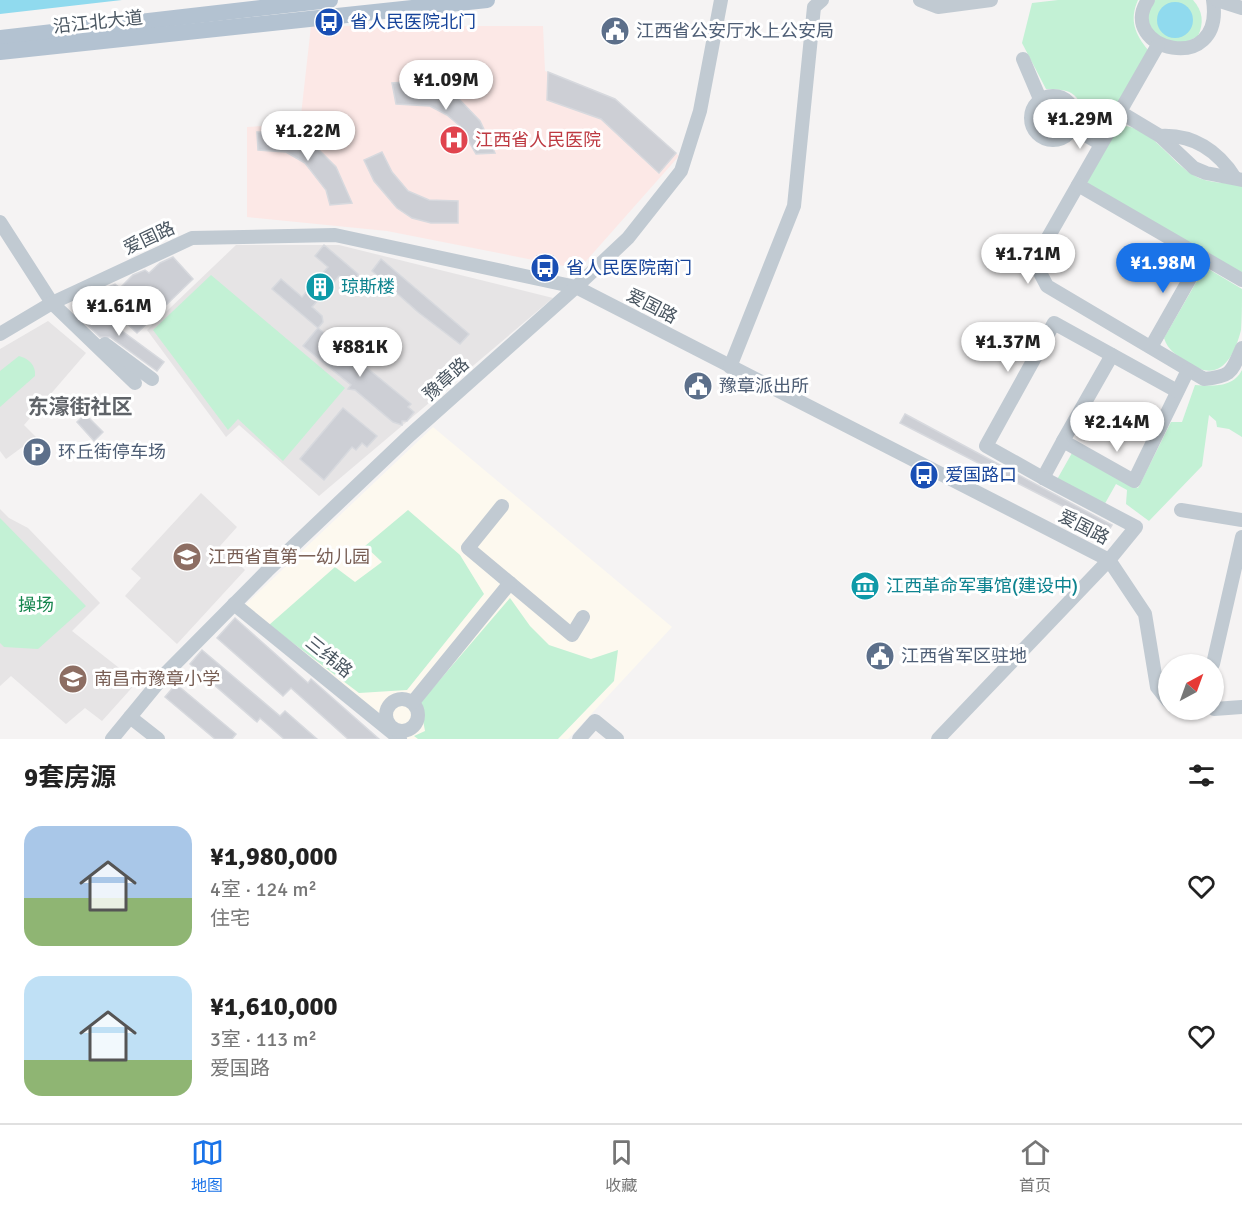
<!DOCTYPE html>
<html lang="zh">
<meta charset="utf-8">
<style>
:root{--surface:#fff;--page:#f2f2f2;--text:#222;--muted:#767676;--line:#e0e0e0;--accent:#1a73e8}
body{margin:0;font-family:Signika,"Noto Sans SC",sans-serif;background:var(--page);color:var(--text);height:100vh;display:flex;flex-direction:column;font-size:22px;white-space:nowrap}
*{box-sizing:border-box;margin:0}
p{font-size:20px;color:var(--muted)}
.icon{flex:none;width:33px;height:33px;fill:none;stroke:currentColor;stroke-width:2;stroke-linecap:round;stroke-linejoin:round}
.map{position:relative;height:739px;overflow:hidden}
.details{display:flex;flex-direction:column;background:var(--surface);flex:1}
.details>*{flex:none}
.needle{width:39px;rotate:41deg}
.fabs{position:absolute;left:1158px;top:654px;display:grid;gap:12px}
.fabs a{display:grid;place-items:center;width:66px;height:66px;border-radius:50%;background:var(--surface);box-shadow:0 2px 4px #0004;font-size:30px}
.price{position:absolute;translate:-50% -51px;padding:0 14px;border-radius:21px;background:#fff;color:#222;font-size:20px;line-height:39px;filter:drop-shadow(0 2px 3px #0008)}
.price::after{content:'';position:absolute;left:50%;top:36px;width:18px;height:14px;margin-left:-9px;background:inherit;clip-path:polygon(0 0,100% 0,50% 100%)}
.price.on{background:var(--accent);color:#fff}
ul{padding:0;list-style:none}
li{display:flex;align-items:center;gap:18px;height:150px;padding:0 24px}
li span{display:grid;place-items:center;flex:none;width:168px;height:120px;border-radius:18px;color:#555}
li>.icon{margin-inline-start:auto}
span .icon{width:72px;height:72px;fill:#fffc;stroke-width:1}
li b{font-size:26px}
h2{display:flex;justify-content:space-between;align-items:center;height:72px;padding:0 24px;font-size:26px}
.menu{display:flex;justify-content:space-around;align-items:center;height:84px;border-top:2px solid var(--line);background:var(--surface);font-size:16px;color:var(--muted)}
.menu a{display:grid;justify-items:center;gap:3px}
.menu .on{color:var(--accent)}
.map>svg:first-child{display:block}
.commercial{fill:#fdf9ef}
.education{fill:#e6e4e5}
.medical{fill:#fce8e6}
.green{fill:#c3f1d5}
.water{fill:#90daee}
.building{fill:#cdcfd5;stroke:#d7d9de;stroke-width:1.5}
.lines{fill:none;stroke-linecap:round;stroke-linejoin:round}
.minor{stroke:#c1cad2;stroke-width:14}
.major{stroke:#b3c2d1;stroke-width:16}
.labels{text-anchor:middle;stroke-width:6;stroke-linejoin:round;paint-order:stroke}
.street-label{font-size:18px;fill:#4a5661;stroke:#fff}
.transit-label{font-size:18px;fill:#164399;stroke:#fff;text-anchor:start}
.service-label{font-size:18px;fill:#4e5e75;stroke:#fff;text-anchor:start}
.health-label{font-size:18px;fill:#be3a42;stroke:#fff;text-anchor:start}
.culture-label{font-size:18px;fill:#0d838f;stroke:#fff;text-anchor:start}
.education-label{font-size:18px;fill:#785e54;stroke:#fff;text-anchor:start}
.park-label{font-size:18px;fill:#17864f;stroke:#fff}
.quarter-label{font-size:21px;font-weight:bold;fill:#5f6368;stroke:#fff}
</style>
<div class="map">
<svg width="1242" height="739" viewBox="0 0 1242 739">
<rect width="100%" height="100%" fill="#f5f3f3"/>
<!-- commercial -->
<polygon class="commercial" points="433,427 672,627 568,739 408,739 243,607"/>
<!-- education -->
<g class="education">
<polygon points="236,245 339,245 553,298 319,496 239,425 226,437 147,330"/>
<polygon points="48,321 86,353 24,425 36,437 6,459 0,451 0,349"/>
<polygon points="201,493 237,527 220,546 245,570 177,644 125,596 141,578 131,569"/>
<polygon points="0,509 9,518 28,528 100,603 72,631 137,682 102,721 85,708 66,724 11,676 0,686"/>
</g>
<!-- medical -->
<polygon class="medical" points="311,26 543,26 545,71 615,99 679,156 579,269 387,231 247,217 247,127 300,124"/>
<!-- green -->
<g class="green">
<path d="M1058,0H1138C1129,20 1135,34 1148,50L1101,134L1083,123C1082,94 1073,89 1046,89L1022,43L1032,3Z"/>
<path d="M1155,0H1193C1203,11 1204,23 1198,36L1175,48L1147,27L1149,8Z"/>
<path d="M1126,126C1155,131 1170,162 1195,176C1208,184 1227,182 1242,185V275L1089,186L1087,181C1096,164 1107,132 1126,126Z"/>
<path d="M1205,267L1242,289C1242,301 1242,318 1241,330C1234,358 1219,384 1189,363C1177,355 1168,351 1164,338Z"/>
<polygon points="211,275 345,388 283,461 238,419 228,430 153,330"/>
<path d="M19,356C29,359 36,365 35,376L0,407V371Z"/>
<path d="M1242,370V437L1229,429L1217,427L1216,421L1209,415L1202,466L1149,521L1126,504L1127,490L1116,484L1103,507L1055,483L1072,453L1138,488L1171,422H1182L1195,385C1212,386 1233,388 1242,370Z"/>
<polygon points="408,510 460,555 484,594 407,690 359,693 269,625 335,567 355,582 382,562 365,546"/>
<polygon points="0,518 86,606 38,649 4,647 0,643"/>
<polygon points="510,598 530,626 549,645 591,659 618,650 614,681 558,739 418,739 414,736 425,731 420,703"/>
</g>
<!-- water -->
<g class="water">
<polygon points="0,0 122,0 0,14"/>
<circle cx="1175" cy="20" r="18"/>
</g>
<!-- building -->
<g class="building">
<polygon points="548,72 615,99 676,153 659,173 601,119 547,100"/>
<polygon points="406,82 441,89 458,98 480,121 495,153 476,154 460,126 447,115 430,106 396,104 392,83"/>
<polygon points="257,132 284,132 299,136 317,148 336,167 352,203 330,205 326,190 305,163 286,152 258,150"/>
<polygon points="382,152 392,172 408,191 429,200 458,201 458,223 431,223 412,218 397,208 374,181 364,160"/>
<polygon points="324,245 358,274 358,278 355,283 349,285 339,276 312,307 322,316 323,322 318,328 272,289 281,279 302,297 328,267 315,256"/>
<polygon points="173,257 193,279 137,333 98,296 106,288 115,284 120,288 133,275 145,270 149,273 160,263"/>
<polygon points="381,259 469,334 460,344 418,312 372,271"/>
<polygon points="88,306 164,362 157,371 110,337 100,337 80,318"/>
<polygon points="318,328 411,404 408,407 414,412 407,421 402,421 402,425 393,422 355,390 348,389 351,385 303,346"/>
<polygon points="343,408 377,436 367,447 362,443 356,450 352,447 324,480 300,459"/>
<polygon points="85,414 103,432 94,441 77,422"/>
<polygon points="905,414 1112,525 1109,530 900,423"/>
<polygon points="235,618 308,683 311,679 379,739 348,739 291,688 283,696 217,638"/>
<polygon points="202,650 280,716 285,711 317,739 284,739 260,718 257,722 190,664"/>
<polygon points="176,684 236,734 232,739 215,739 165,697"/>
</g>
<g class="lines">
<!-- minor -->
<g class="minor">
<polyline points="920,0 938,7 991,0"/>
<path d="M1148,0C1115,49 1225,78 1213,0"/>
<polyline points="1217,0 1242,8"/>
<path d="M1158,45L1038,255L1036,265L1047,286L1204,379C1232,376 1231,373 1242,348"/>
<polyline points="1023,59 1040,99"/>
<circle cx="1053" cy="118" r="22"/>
<polyline points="1120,112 1160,136 1194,168 1206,173 1242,180"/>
<polyline points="1073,128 1101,144"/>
<path d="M1160,136C1193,134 1218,151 1235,178"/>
<polyline points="1078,185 1242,280"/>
<polyline points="0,222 52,303 135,383"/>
<polyline points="0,334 52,303 192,238 335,235 576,287 1109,560 1145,614 1157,687 1168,701"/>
<polyline points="105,344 152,379"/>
<polyline points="1151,347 1202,257"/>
<polyline points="1112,355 1063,441 1134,481 1188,370"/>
<polyline points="730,367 794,206 814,7 822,0"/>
<polyline points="1063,441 1043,478 986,446 1054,323 1177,391"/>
<polyline points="502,506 468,548 572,635 583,617"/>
<polyline points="1181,510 1242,520"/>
<polyline points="234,604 400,739"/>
<polyline points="1213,664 1242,537"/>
<circle cx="402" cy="715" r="16"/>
<polyline points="413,702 510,583"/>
<polyline points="1214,709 1242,707"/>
<polyline points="1187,710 1202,710"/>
<polyline points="130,717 158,739"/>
<polyline points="112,739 167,672 267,571 410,435 576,287 628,238 681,171 700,111 721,0"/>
<polyline points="579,739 595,721 617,739"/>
<polyline points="938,739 1109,560 1136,527 1043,478"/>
</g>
<!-- major -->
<g class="major">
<polyline points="0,38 330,0"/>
<polyline points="0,52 487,0"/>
</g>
</g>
<!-- icons -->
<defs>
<g id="bus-disc" transform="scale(1.5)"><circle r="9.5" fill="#1a4fb4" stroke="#fff"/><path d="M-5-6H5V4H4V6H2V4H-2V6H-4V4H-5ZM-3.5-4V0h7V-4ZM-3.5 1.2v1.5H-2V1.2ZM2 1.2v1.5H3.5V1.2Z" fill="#fff"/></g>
<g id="civic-disc" transform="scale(1.5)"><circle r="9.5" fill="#5c6f8a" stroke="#fff"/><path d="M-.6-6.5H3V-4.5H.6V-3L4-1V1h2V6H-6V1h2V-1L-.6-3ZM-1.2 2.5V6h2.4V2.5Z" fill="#fff"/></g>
<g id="hospital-disc" transform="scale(1.5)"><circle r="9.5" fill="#e0444e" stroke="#fff"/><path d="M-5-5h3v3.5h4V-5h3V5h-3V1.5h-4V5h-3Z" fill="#fff"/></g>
<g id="building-disc" transform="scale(1.5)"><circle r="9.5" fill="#0f9aa8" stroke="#fff"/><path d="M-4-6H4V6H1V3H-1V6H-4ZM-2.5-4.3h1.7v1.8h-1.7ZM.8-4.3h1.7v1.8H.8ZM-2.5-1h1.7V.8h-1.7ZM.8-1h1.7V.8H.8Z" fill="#fff"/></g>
<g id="parking-disc" transform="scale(1.5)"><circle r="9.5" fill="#5c6f8a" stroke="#fff"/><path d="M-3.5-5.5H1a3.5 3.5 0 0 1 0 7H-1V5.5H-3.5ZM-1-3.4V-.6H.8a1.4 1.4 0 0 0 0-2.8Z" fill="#fff"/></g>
<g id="school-disc" transform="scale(1.5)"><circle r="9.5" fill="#8d6e63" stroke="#fff"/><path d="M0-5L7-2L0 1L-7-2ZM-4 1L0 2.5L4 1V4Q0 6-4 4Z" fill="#fff"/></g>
<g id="museum-disc" transform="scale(1.5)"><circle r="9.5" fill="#0f9aa8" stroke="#fff"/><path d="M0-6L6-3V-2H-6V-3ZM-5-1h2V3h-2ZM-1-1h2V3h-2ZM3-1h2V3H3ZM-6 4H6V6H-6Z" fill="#fff"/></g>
</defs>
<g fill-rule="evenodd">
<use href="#bus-disc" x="329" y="22"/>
<use href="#civic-disc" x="615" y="31"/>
<use href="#hospital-disc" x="454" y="140"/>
<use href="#bus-disc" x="545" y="268"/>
<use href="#building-disc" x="320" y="287"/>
<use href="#civic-disc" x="698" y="386"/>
<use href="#parking-disc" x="37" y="452"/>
<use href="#bus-disc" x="924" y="475"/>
<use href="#school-disc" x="187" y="557"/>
<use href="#museum-disc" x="865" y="586"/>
<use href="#civic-disc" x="880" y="656"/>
<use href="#school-disc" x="73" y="679"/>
</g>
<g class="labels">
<!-- street labels -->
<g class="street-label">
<text transform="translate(98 22) rotate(-6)" y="6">沿江北大道</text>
<text transform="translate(149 238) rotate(-25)" y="6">爱国路</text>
<text transform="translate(652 306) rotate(27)" y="6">爱国路</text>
<text transform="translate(446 379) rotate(-42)" y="6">豫章路</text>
<text transform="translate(1084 527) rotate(27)" y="6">爱国路</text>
<text transform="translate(329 657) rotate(39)" y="6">三纬路</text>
</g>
<!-- transit labels -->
<g class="transit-label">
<text x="350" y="28">省人民医院北门</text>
<text x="566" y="274">省人民医院南门</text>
<text x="945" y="481">爱国路口</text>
</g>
<!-- service labels -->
<g class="service-label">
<text x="636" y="37">江西省公安厅水上公安局</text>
<text x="719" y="392">豫章派出所</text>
<text x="58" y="458">环丘街停车场</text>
<text x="901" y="662">江西省军区驻地</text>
</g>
<!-- health labels -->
<g class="health-label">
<text x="475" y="146">江西省人民医院</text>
</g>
<!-- culture labels -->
<g class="culture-label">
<text x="341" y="293">琼斯楼</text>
<text x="886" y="592">江西革命军事馆(建设中)</text>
</g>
<!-- education labels -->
<g class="education-label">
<text x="208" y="563">江西省直第一幼儿园</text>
<text x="94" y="685">南昌市豫章小学</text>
</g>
<!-- park labels -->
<g class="park-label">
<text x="36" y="611">操场</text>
</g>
<!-- quarter labels -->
<g class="quarter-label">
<text x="80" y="414">东濠街社区</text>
</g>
</g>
</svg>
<div class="fabs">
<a><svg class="needle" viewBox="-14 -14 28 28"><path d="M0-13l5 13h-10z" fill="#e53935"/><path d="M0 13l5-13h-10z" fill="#767676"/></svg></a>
</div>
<b class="price" style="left:446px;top:111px">¥1.09M</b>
<b class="price" style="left:1080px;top:150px">¥1.29M</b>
<b class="price" style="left:308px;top:162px">¥1.22M</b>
<b class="price" style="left:1028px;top:285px">¥1.71M</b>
<b class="price on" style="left:1163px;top:294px">¥1.98M</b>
<b class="price" style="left:119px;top:337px">¥1.61M</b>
<b class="price" style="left:1008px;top:373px">¥1.37M</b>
<b class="price" style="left:360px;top:378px">¥881K</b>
<b class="price" style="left:1117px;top:453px">¥2.14M</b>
</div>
<section class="details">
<h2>9套房源<svg class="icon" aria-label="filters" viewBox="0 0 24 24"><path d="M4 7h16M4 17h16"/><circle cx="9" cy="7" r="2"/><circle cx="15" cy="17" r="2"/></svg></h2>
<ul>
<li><span style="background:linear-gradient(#a9c7e8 60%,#8fb573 0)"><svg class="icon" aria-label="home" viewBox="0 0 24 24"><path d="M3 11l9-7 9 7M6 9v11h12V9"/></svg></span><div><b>¥1,980,000</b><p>4室 · 124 m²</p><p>住宅</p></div><svg class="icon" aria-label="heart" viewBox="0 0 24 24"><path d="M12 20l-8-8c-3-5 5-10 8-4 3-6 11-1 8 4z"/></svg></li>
<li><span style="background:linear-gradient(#bfe0f5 70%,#8fb573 0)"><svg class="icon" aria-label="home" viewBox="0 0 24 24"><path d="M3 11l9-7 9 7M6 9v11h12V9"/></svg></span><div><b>¥1,610,000</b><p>3室 · 113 m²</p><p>爱国路</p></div><svg class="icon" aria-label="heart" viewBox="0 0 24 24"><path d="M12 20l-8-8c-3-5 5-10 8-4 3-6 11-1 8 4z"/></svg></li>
</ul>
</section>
<nav class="menu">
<a class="on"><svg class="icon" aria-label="map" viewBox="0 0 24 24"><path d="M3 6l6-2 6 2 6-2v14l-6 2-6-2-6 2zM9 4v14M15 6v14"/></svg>地图</a>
<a><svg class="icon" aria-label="saved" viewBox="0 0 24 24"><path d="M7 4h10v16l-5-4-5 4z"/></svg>收藏</a>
<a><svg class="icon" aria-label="home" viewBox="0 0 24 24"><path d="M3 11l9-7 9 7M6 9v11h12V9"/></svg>首页</a>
</nav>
